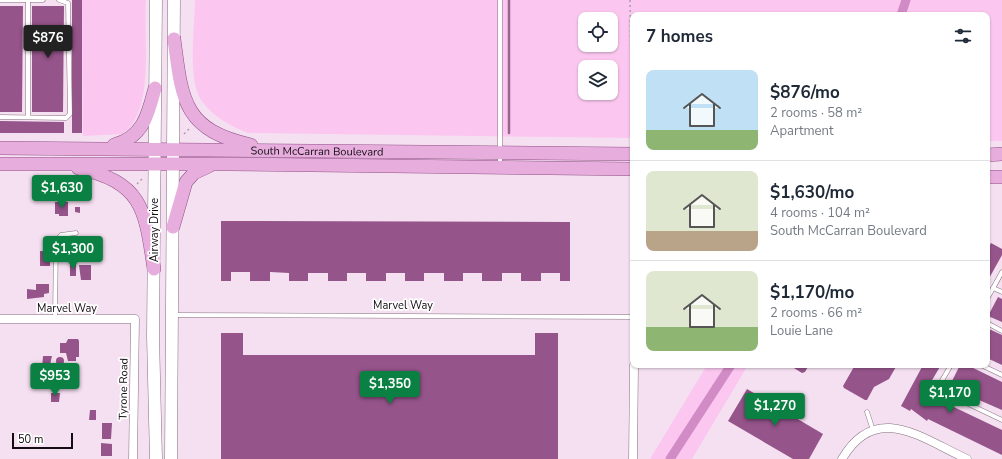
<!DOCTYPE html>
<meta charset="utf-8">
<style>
:root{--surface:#fff;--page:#f2f2f3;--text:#1f2937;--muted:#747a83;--line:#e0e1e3;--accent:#0b8043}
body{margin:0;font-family:"Nunito Sans",sans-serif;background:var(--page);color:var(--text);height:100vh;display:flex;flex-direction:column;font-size:15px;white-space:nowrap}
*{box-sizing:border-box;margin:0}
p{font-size:13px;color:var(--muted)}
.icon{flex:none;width:22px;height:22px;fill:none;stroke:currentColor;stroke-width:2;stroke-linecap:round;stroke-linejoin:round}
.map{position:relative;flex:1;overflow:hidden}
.sheet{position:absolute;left:630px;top:12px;width:360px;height:356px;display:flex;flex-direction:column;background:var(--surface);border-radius:8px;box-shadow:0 1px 3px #0004}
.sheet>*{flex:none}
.fabs{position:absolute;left:578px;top:12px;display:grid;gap:8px}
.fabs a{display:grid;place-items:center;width:40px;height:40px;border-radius:8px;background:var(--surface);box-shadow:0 1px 3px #0004;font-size:20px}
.scale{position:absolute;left:12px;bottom:10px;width:61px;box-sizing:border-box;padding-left:4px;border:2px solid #130c12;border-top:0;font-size:11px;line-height:14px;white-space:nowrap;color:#130c12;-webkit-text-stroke:3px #fff;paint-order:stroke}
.price{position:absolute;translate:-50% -34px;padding:0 9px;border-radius:4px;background:var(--accent);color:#fff;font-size:13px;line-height:26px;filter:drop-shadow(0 1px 2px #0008)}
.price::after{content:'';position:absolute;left:50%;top:24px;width:12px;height:9px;margin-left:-6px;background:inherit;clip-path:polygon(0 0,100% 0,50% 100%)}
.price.active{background:#222;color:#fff}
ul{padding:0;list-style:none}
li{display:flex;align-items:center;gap:12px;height:100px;padding:0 16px}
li+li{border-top:1px solid var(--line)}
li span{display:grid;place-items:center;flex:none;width:112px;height:80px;border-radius:8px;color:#555}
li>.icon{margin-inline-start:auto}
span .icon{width:48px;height:48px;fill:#fffc;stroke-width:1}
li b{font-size:17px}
h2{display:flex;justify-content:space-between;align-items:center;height:48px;padding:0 16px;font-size:17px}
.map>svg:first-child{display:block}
.green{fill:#fbc7f0;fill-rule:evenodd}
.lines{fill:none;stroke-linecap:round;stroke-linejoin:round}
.stream{stroke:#98658f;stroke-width:2.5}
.canal{stroke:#d18bc5;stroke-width:9}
.building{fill:#95548a}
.lane-casing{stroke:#83717f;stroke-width:5}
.street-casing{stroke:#83717f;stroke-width:9}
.secondary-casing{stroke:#83717f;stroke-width:13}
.primary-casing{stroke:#925287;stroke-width:14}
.path{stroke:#ad9caa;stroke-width:1.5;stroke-dasharray:2 3;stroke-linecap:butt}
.lane{stroke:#fff;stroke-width:4}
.street{stroke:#fff;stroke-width:8}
.secondary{stroke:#fff;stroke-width:12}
.primary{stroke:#e6addd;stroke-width:13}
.labels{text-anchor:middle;stroke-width:3.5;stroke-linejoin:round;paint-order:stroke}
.street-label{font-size:11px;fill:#130c12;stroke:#fff}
</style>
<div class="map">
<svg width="1002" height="459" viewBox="0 0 1002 459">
<rect width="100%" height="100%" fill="#f5e0f1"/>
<!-- green -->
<g class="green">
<path d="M82,0H146C143,35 156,113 122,134L83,136Z"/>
<path d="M195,0H1002V141H987V15H633V138L248,133C230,126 212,116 201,100C187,79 195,25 195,0ZM585,19H611V45H585ZM585,67H611V93H585Z"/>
<polygon points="707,365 748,365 692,459 650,459"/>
</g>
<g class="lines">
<!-- stream -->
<polyline class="stream" points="509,0 509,133"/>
<!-- canal -->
<g class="canal">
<polyline points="901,15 906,0"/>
<polyline points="670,459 731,365"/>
</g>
</g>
<!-- building -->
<g class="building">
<rect x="72" y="0" width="10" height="133"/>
<polygon points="0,6 23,6 22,112 0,112"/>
<polygon points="32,6 64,6 63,112 32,112"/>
<polygon points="0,121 64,122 64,133 0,133"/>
<polygon points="69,191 76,191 76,201 69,200"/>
<polygon points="55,202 68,202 68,216 59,216 59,214 55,214"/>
<polygon points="75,207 80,207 80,213 75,212"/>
<polygon points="221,221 570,222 570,281 560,281 560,273 541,273 541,281 521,281 521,273 502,273 502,281 482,281 482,273 463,273 463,281 444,281 444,273 424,273 424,281 405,281 405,273 386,273 386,281 366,281 366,273 347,273 347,281 328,281 328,273 308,273 308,281 289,281 289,273 270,272 270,281 250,281 250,272 231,272 231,281 221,281"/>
<polygon points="991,243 1002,249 1002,255 987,282 987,250"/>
<rect x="40" y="251" width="10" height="15"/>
<rect x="70" y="264" width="6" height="12"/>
<polygon points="79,265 91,265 91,280 81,280"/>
<polygon points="36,284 49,284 49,293 44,294 44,297 27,299 27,289 36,290"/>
<polygon points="998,297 1002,299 1002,322 988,316"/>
<polygon points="987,328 1002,335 1002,365 987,358"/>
<polygon points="221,333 243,333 243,355 535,355 535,333 558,333 558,459 221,459"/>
<polygon points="68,339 78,339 79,341 79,357 76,357 76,361 68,361 66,353 60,353 60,343 66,343"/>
<polygon points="43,356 52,356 49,369 42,368"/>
<circle cx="60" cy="361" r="4"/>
<polygon points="789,365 809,365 805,372 802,373"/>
<polygon points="855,365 897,365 889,379 874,387 867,400 865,400 844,388 843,386"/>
<polygon points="923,365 941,365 928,387 926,386 921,394 922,398 927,400 929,397 936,401 937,399 1002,430 1002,455 928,419 927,421 911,409 910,411 901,406"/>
<polygon points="960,365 967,365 1002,382 1002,410 949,387"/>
<polygon points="747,389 823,434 809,459 793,459 728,421"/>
<polygon points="51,393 60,393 59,402 51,402"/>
<polygon points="90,410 96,410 96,420 89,420"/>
<polygon points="102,423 112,423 111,439 102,439"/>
<polygon points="101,443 112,444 112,456 101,456"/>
</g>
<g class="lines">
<!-- lane casing -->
<g class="lane-casing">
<g id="lane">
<polyline points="0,0 43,0"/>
<polyline points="28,0 28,117"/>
<polyline points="500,0 500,166"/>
<polyline points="0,117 66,118 70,114 68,3 59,0"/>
<polyline points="993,288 1002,292"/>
<polyline points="987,299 1002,272"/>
<polyline points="173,315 633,317"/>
<polyline points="55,319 56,241 61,235 76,233"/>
<polyline points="987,323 1002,331"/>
<polyline points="951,365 937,389 1002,420"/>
<polyline points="981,365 1002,375"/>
<polyline points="867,412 873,430"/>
</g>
</g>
<!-- street casing -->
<g class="street-casing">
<g id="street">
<polyline points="0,319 135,319 133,459"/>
<polyline points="633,459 634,365"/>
<path d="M842,459C876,401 921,438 967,459"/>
</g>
</g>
<!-- secondary casing -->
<g class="secondary-casing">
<g id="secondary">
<polyline points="156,0 153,336 156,459"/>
<polyline points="171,459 174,0"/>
</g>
</g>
<!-- primary casing -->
<g class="primary-casing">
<g id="primary">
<path d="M174,39C182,100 183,130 251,145"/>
<path d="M114,145C143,137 148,115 155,88"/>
<path id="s1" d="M0,148L633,154"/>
<polyline points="987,155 1002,154"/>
<polyline points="0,164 228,164 633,169"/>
<path d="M78,168C143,183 145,209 154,269"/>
<polyline points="987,177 1002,177"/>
<polyline points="173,227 186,182 194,173 209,166"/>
</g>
</g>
<!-- path -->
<g class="path">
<polyline points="630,0 632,144"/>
<polyline points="184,134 191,127"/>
<polyline points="137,184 144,177"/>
</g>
<!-- lane -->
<use href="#lane" class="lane"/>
<!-- street -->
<use href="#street" class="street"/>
<!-- secondary -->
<use href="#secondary" class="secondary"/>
<!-- primary -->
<use href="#primary" class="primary"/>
</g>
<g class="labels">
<!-- street labels -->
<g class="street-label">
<text dy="4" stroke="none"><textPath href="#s1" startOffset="317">South McCarran Boulevard</textPath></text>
<text transform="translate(154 230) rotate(-90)" y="4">Airway Drive</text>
<text x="403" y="309">Marvel Way</text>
<text x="67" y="312">Marvel Way</text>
<text transform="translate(123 389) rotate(-89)" y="4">Tyrone Road</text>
</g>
</g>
</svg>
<div class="fabs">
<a><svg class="icon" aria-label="locate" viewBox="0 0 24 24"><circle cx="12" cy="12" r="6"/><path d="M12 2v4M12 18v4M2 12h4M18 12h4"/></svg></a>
<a><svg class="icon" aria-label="layers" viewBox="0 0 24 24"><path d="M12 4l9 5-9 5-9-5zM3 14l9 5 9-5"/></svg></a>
</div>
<div class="scale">50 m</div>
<b class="price active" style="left:48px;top:59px">$876</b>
<b class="price" style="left:62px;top:209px">$1,630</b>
<b class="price" style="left:73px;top:270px">$1,300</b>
<b class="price" style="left:55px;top:397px">$953</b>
<b class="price" style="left:390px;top:405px">$1,350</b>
<b class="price" style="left:950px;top:414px">$1,170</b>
<b class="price" style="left:775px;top:427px">$1,270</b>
<section class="sheet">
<h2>7 homes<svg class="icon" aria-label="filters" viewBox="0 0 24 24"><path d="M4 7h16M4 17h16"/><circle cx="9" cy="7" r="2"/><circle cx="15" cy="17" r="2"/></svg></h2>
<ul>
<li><span style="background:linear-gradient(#bfe0f5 75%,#8fb573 0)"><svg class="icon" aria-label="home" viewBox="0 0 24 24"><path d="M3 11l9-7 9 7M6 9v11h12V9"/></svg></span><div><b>$876/mo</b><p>2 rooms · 58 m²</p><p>Apartment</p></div></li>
<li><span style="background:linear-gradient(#dfe7d0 75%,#b9a48a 0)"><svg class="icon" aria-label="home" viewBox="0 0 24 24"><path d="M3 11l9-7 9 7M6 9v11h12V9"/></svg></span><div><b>$1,630/mo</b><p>4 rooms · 104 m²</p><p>South McCarran Boulevard</p></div></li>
<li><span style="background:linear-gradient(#dfe7d0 70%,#8fb573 0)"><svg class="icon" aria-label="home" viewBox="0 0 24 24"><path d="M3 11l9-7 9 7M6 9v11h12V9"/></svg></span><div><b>$1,170/mo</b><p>2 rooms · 66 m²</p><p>Louie Lane</p></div></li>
</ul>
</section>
</div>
